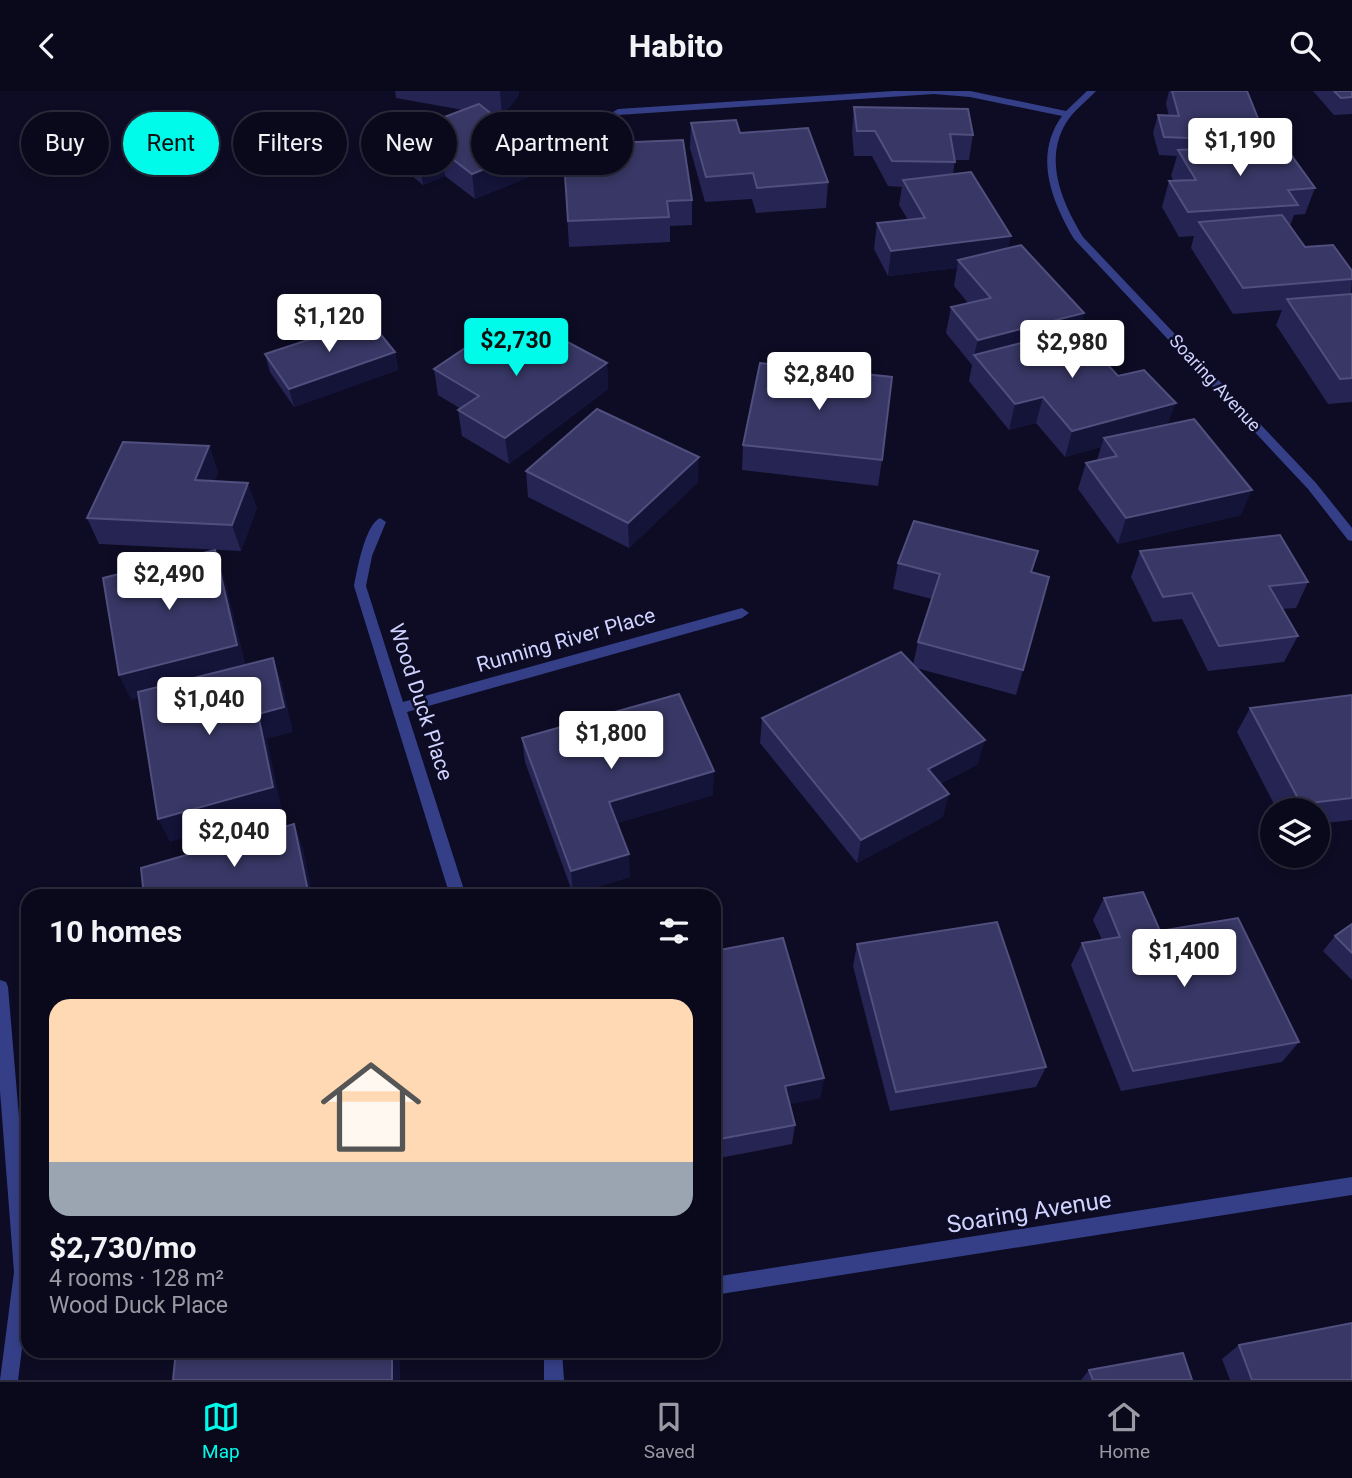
<!DOCTYPE html>
<meta charset="utf-8">
<style>
:root{--surface:#0a091b;--page:#131224;--text:#f1f3f6;--muted:#999aa3;--line:#2a2a3a;--accent:#00fbea}
body{margin:0;font-family:Roboto,sans-serif;background:var(--page);color:var(--text);height:100vh;display:flex;flex-direction:column;font-size:26px;white-space:nowrap}
*{box-sizing:border-box;margin:0}
p{font-size:23px;color:var(--muted)}
.icon{flex:none;width:38px;height:38px;fill:none;stroke:currentColor;stroke-width:2;stroke-linecap:round;stroke-linejoin:round}
.map{position:relative;flex:1;overflow:hidden}
.details{position:absolute;left:21px;top:798px;width:700px;height:469px;display:flex;flex-direction:column;background:var(--surface);border-radius:21px;box-shadow:0 4px 10px #0003,0 0 0 2px var(--line)}
.details>*{flex:none}
.hud{position:absolute;left:21px;top:21px;width:700px;height:63px;display:flex;gap:14px}
.tools{position:absolute;left:1260px;top:707px;display:grid;gap:14px}
.tools a{display:grid;place-items:center;width:70px;height:70px;border-radius:50%;background:var(--surface);box-shadow:0 4px 10px #0003,0 0 0 2px var(--line);font-size:35px}
.price{position:absolute;translate:-50% -60px;padding:0 16px;border-radius:7px;background:#fff;color:#222;font-size:23px;line-height:46px;filter:drop-shadow(0 2px 4px #0008)}
.price::after{content:'';position:absolute;left:50%;top:42px;width:21px;height:16px;margin-left:-10px;background:inherit;clip-path:polygon(0 0,100% 0,50% 100%)}
.price.current{background:var(--accent);color:#111}
ul{padding:0;list-style:none}
li{display:grid;align-content:center;gap:14px;height:371px;padding:0 28px}
li span{display:grid;place-items:center;height:217px;border-radius:21px;color:#555}
li>.icon{margin-inline-start:auto}
span .icon{width:126px;height:126px;fill:#fffc;stroke-width:1}
li b{font-size:30px}
h2{display:flex;justify-content:space-between;align-items:center;height:84px;padding:0 28px;font-size:30px}
.pill{padding:0 24px;border-radius:32px;background:var(--surface);box-shadow:0 4px 10px #0003,0 0 0 2px var(--line);font-size:24px;line-height:63px}
.pill.current{background:var(--accent);color:#111}
header{display:flex;justify-content:space-between;align-items:center;height:91px;padding:0 28px;background:var(--surface);font-size:32px;font-weight:700}
.tab-bar{display:flex;justify-content:space-around;align-items:center;height:98px;border-top:2px solid var(--line);background:var(--surface);font-size:19px;color:var(--muted)}
.tab-bar a{display:grid;justify-items:center;gap:4px}
.tab-bar .current{color:var(--accent)}
.map>svg:first-child{display:block}
.lines{fill:none;stroke-linecap:round;stroke-linejoin:round}
.street{fill:#343f87;fill-rule:evenodd}
.wall{fill:#262453}
.shaded-wall{fill:#141338}
.building{fill:#383765;stroke:#504f7e;stroke-width:2}
.labels{text-anchor:middle;stroke-width:5;stroke-linejoin:round;paint-order:stroke}
.far-street-label{font-size:18px;fill:#d0d2ff;stroke:#0d0c24}
.street-label{font-size:21px;fill:#d0d2ff;stroke:#0d0c24}
.near-street-label{font-size:24px;fill:#d0d2ff;stroke:#0d0c24}
</style>
<header><svg class="icon" aria-label="back" viewBox="0 0 24 24"><path d="M15 5l-7 7 7 7"/></svg>Habito<svg class="icon" aria-label="search" viewBox="0 0 24 24"><circle cx="10" cy="10" r="6"/><path d="M15 15l6 6"/></svg></header>
<div class="map">
<svg width="1352" height="1289" viewBox="0 0 1352 1289">
<rect width="100%" height="100%" fill="#0d0c24"/>
<g class="lines">
<!-- street -->
<g class="street">
<path d="M894,0H970L1066,20L1087,0H1096C1086,11 1074,19 1066,32C1043,70 1063,113 1083,146L1316,392L1352,437V450L1348,449L1308,398L1074,148C1052,110 1033,65 1062,25L970,6L934,3L618,24L613,21L618,18Z"/>
<path d="M380,427L386,431L372,465L366,495L403,611L742,517L749,522L742,527L407,621L466,805H450L354,495C357,479 365,434 380,427Z"/>
<polygon points="0,889 6,891 8,896 28,1132 28,1211 18,1289 0,1289 14,1181 0,1000"/>
<polygon points="1352,1086 1352,1104 714,1204 714,1186"/>
<polygon points="544,1260 562,1260 564,1289 544,1289"/>
</g>
</g>
<!-- wall -->
<g class="wall">
<polygon points="395,0 519,0 519,4 502,25 493,24 561,73 475,108 445,85 423,94 395,71 391,46 463,19 396,7"/>
<polygon points="1169,0 1247,0 1267,50 1266,55 1315,97 1305,123 1294,124 1290,135 1305,156 1352,188 1351,203 1352,203 1352,311 1328,313 1276,234 1282,219 1233,223 1191,157 1194,145 1179,146 1162,116 1169,90 1174,90 1171,85 1177,65 1159,64 1153,42 1158,24 1169,25 1166,13"/>
<polygon points="1313,0 1352,0 1352,23 1334,24"/>
<polygon points="854,16 973,44 969,69 955,69 953,83 1008,157 1084,222 1079,242 1118,285 1168,333 1241,424 1118,453 1078,398 1086,372 1097,369 1101,356 1065,366 1036,332 1009,339 969,290 972,274 946,242 951,216 968,212 954,195 957,177 888,185 874,158 877,132 908,129 899,114 902,96 888,95 872,65 854,65 852,41"/>
<polygon points="691,32 740,42 828,91 826,117 756,122 752,108 705,111 690,57"/>
<polygon points="564,69 692,109 692,134 670,135 670,151 569,156"/>
<polygon points="395,261 398,279 294,316 270,281 265,263"/>
<polygon points="607,272 608,298 509,373 462,345 458,319 461,318 438,304 434,278"/>
<polygon points="743,354 882,369 878,395 742,379"/>
<polygon points="209,355 218,381 214,390 257,417 241,460 99,453 87,427"/>
<polygon points="526,380 698,391 629,457 528,406"/>
<polygon points="1140,460 1308,491 1296,517 1282,518 1298,545 1284,571 1208,580 1182,528 1153,531 1131,486"/>
<polygon points="898,472 1031,481 1023,579 1016,604 916,577 978,673 940,693 943,726 857,772 760,652 762,627 913,574 918,551 932,508 893,498"/>
<polygon points="1352,604 1352,729 1318,733 1318,719 1277,719 1237,641 1250,617"/>
<polygon points="522,647 713,704 617,732 630,786 573,803 525,671"/>
<polygon points="1104,807 1160,840 1299,951 1282,971 1121,1000 1071,874 1082,852 1102,849 1093,829"/>
<polygon points="1352,833 1352,889 1323,860 1335,845"/>
<polygon points="857,853 1046,976 1036,996 890,1020 853,875"/>
<polygon points="714,860 824,987 820,1007 790,1013 795,1034 792,1053 714,1068"/>
<polygon points="1239,1254 1352,1289 1230,1289 1222,1268"/>
<polygon points="1089,1279 1192,1289 1081,1289"/>
</g>
<!-- shaded-wall -->
<g class="shaded-wall">
<polygon points="500,0 519,0 519,4 502,25"/>
<polygon points="559,48 561,73 475,108 472,83"/>
<polygon points="442,60 445,85 423,94 419,69"/>
<polygon points="1011,145 1005,171 958,169 957,177 888,185 891,160"/>
<polygon points="1084,222 1077,248 974,264 978,249"/>
<polygon points="395,261 398,279 294,316 289,298"/>
<polygon points="607,272 608,298 509,373 505,347"/>
<polygon points="1043,306 1036,332 1009,339 1015,313"/>
<polygon points="1176,312 1166,338 1104,347 1101,356 1065,366 1072,340"/>
<polygon points="209,355 218,381 205,415 195,389"/>
<polygon points="699,366 698,391 629,457 628,432"/>
<polygon points="248,392 257,417 241,460 232,434"/>
<polygon points="1252,399 1241,424 1118,453 1126,427"/>
<polygon points="215,459 224,485 247,579 131,609 119,584"/>
<polygon points="273,567 282,592 293,641 267,648 282,720 170,751 158,728 258,623"/>
<polygon points="985,649 978,673 922,702 928,678"/>
<polygon points="714,680 713,704 610,734 609,711"/>
<polygon points="949,703 943,726 857,772 861,749"/>
<polygon points="294,733 303,757 313,805 309,805"/>
<polygon points="629,763 630,786 573,803 571,780"/>
<polygon points="824,987 820,1007 782,1015 785,995"/>
<rect x="392" y="1260" width="8" height="29"/>
</g>
<!-- building -->
<g class="building">
<polygon points="1172,0 1247,0 1267,50 1164,46 1158,24 1179,25"/>
<polygon points="1334,0 1352,0 1352,6 1341,7"/>
<polygon points="479,13 507,35 529,26 559,48 472,83 442,60 419,69 391,46"/>
<polygon points="854,16 968,18 973,44 950,43 955,71 892,70 875,40 857,40"/>
<polygon points="736,29 740,42 808,37 828,91 757,97 753,82 706,86 691,32"/>
<polygon points="683,49 692,109 667,110 669,126 568,130 564,69 589,68 587,53"/>
<polygon points="1284,54 1315,97 1288,99 1298,114 1188,121 1169,90 1196,89 1178,59"/>
<polygon points="971,81 1011,145 891,160 877,132 925,127 903,89"/>
<polygon points="1282,124 1305,156 1333,154 1352,180 1352,188 1243,197 1199,131"/>
<polygon points="1021,154 1084,222 978,249 951,216 991,207 958,169"/>
<polygon points="1352,203 1352,287 1340,288 1287,208"/>
<polygon points="369,229 395,261 289,298 265,263"/>
<polygon points="495,237 540,262 560,247 607,272 505,347 458,319 479,305 434,278"/>
<polygon points="1075,238 1118,285 1144,279 1176,312 1072,340 1043,306 1015,313 974,264"/>
<polygon points="760,272 892,286 882,369 743,354"/>
<polygon points="597,318 699,366 628,432 526,380"/>
<polygon points="1194,328 1252,399 1126,427 1086,372 1117,365 1104,347"/>
<polygon points="123,351 209,355 195,389 248,392 232,434 87,427"/>
<polygon points="914,430 1038,460 1031,481 1049,486 1023,579 918,551 940,483 898,472"/>
<polygon points="1280,444 1308,491 1269,495 1298,545 1219,555 1192,502 1163,506 1140,460"/>
<polygon points="215,459 237,554 119,584 103,487"/>
<polygon points="901,561 985,649 928,678 949,703 861,749 762,627"/>
<polygon points="273,567 284,616 258,623 273,696 158,728 138,601"/>
<polygon points="679,603 714,680 609,711 629,763 571,780 522,647"/>
<polygon points="1352,604 1352,707 1301,713 1250,617"/>
<polygon points="294,733 309,805 144,805 141,777"/>
<polygon points="1143,801 1160,840 1238,827 1299,951 1133,980 1082,852 1120,846 1104,807"/>
<polygon points="997,831 1046,976 896,1001 857,853"/>
<polygon points="1352,833 1352,862 1335,845"/>
<polygon points="783,847 824,987 785,995 795,1034 714,1049 714,860"/>
<polygon points="1352,1232 1352,1289 1252,1289 1239,1254"/>
<polygon points="176,1260 392,1260 392,1289 173,1289"/>
<polygon points="1183,1262 1192,1289 1093,1289 1089,1279"/>
</g>
<g class="labels">
<!-- far-street labels -->
<g class="far-street-label">
<text transform="translate(1215 292) rotate(47)" y="6">Soaring Avenue</text>
</g>
<!-- street labels -->
<g class="street-label">
<text transform="translate(566 549) rotate(-16)" y="7">Running River Place</text>
<text transform="translate(421 611) rotate(72)" y="7">Wood Duck Place</text>
</g>
<!-- near-street labels -->
<g class="near-street-label">
<text transform="translate(1029 1121) rotate(-9)" y="8">Soaring Avenue</text>
</g>
</g>
</svg>
<div class="tools">
<a><svg class="icon" aria-label="layers" viewBox="0 0 24 24"><path d="M12 4l9 5-9 5-9-5zM3 14l9 5 9-5"/></svg></a>
</div>
<b class="price" style="left:1240px;top:87px">$1,190</b>
<b class="price" style="left:329px;top:263px">$1,120</b>
<b class="price current" style="left:516px;top:287px">$2,730</b>
<b class="price" style="left:1072px;top:289px">$2,980</b>
<b class="price" style="left:819px;top:321px">$2,840</b>
<b class="price" style="left:169px;top:521px">$2,490</b>
<b class="price" style="left:209px;top:646px">$1,040</b>
<b class="price" style="left:611px;top:680px">$1,800</b>
<b class="price" style="left:234px;top:778px">$2,040</b>
<b class="price" style="left:1184px;top:898px">$1,400</b>
<div class="hud">
<a class="pill">Buy</a>
<a class="pill current">Rent</a>
<a class="pill">Filters</a>
<a class="pill">New</a>
<a class="pill">Apartment</a>
</div>
<section class="details">
<h2>10 homes<svg class="icon" aria-label="filters" viewBox="0 0 24 24"><path d="M4 7h16M4 17h16"/><circle cx="9" cy="7" r="2"/><circle cx="15" cy="17" r="2"/></svg></h2>
<ul>
<li><span style="background:linear-gradient(#ffd9b3 75%,#9aa5b1 0)"><svg class="icon" aria-label="home" viewBox="0 0 24 24"><path d="M3 11l9-7 9 7M6 9v11h12V9"/></svg></span><div><b>$2,730/mo</b><p>4 rooms · 128 m²</p><p>Wood Duck Place</p></div></li>
</ul>
</section>
</div>
<nav class="tab-bar">
<a class="current"><svg class="icon" aria-label="map" viewBox="0 0 24 24"><path d="M3 6l6-2 6 2 6-2v14l-6 2-6-2-6 2zM9 4v14M15 6v14"/></svg>Map</a>
<a><svg class="icon" aria-label="saved" viewBox="0 0 24 24"><path d="M7 4h10v16l-5-4-5 4z"/></svg>Saved</a>
<a><svg class="icon" aria-label="home" viewBox="0 0 24 24"><path d="M3 11l9-7 9 7M6 9v11h12V9"/></svg>Home</a>
</nav>
